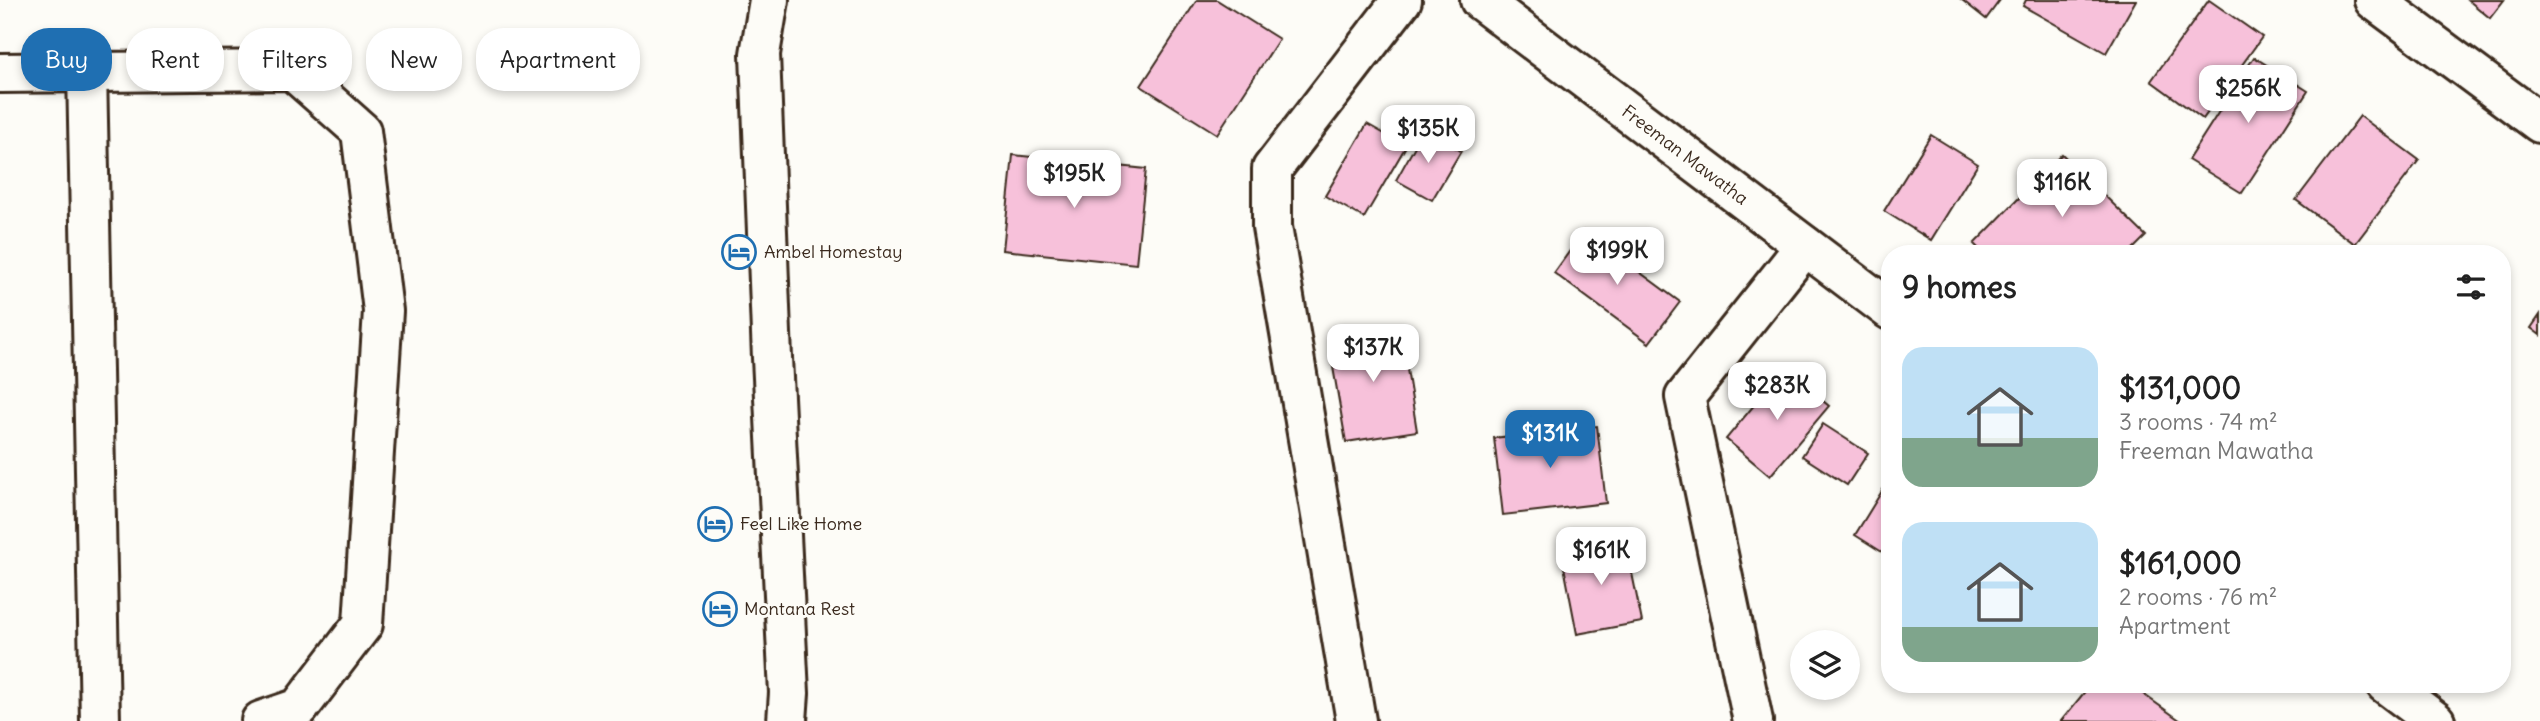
<!DOCTYPE html>
<meta charset="utf-8">
<style>
:root{--surface:#fff;--page:#f6f6f6;--text:#222;--muted:#767676;--accent:#1f6fb2}
body{margin:0;font-family:Delius,sans-serif;background:var(--page);color:var(--text);height:100vh;display:flex;flex-direction:column;font-size:26px;white-space:nowrap}
*{box-sizing:border-box;margin:0}
p{font-size:23px;color:var(--muted)}
.icon{flex:none;width:38px;height:38px;fill:none;stroke:currentColor;stroke-width:2;stroke-linecap:round;stroke-linejoin:round}
.map{position:relative;flex:1;overflow:hidden}
.sheet{position:absolute;left:1881px;top:245px;width:630px;height:448px;display:flex;flex-direction:column;background:var(--surface);border-radius:28px;box-shadow:0 4px 10px #0003}
.sheet>*{flex:none}
.banner{position:absolute;left:21px;top:28px;width:665px;height:63px;display:flex;gap:14px}
.controls{position:absolute;left:1790px;top:630px;display:grid;gap:14px}
.controls a{display:grid;place-items:center;width:70px;height:70px;border-radius:50%;background:var(--surface);box-shadow:0 4px 10px #0003;font-size:35px}
.price{position:absolute;translate:-50% -60px;padding:0 16px;border-radius:14px;background:#fff;color:#222;font-size:23px;line-height:46px;filter:drop-shadow(0 2px 4px #0008)}
.price::after{content:'';position:absolute;left:50%;top:42px;width:21px;height:16px;margin-left:-10px;background:inherit;clip-path:polygon(0 0,100% 0,50% 100%)}
.price.on{background:var(--accent);color:#fff}
ul{padding:0;list-style:none}
li{display:flex;align-items:center;gap:21px;height:175px;padding:0 21px}
li span{display:grid;place-items:center;flex:none;width:196px;height:140px;border-radius:21px;color:#555}
li>.icon{margin-inline-start:auto}
span .icon{width:84px;height:84px;fill:#fffc;stroke-width:1}
li b{font-size:30px}
h2{display:flex;justify-content:space-between;align-items:center;height:84px;padding:0 21px;font-size:30px}
.pill{padding:0 24px;border-radius:28px;background:var(--surface);box-shadow:0 4px 10px #0003;font-size:24px;line-height:63px}
.pill.on{background:var(--accent);color:#fff}
.map>svg:first-child{display:block}
.building{fill:#f7c1da;stroke:#3b2a1e;stroke-width:2}
.lines{fill:none;stroke-linecap:round;stroke-linejoin:round}
.minor-casing{stroke:#3b2a1e;stroke-width:44}
.minor{stroke:#fdfcf7;stroke-width:38}
.labels{text-anchor:middle;stroke-width:6;stroke-linejoin:round;paint-order:stroke}
.street-label{font-size:18px;fill:#3b2a1e;stroke:#fdfcf7}
.poi-label{font-size:18px;fill:#3b2a1e;stroke:#fdfcf7;text-anchor:start}
</style>
<div class="map">
<svg width="2540" height="721" viewBox="0 0 2540 721">
<rect width="100%" height="100%" fill="#fdfcf7"/>
<filter id="ink" filterUnits="userSpaceOnUse"><feTurbulence type="fractalNoise" baseFrequency=".0143" numOctaves="2"/><feDisplacementMap in="SourceGraphic" scale="14" xChannelSelector="R" yChannelSelector="G"/><feConvolveMatrix kernelMatrix="1 2 1 2 8 2 1 2 1" color-interpolation-filters="sRGB"/></filter>
<g filter="url(#ink)">
<!-- building -->
<g class="building">
<polygon points="1197,0 1217,0 1279,39 1217,134 1141,86"/>
<polygon points="1962,0 2000,0 1986,19"/>
<polygon points="2026,0 2136,0 2106,53 2023,6"/>
<polygon points="2209,0 2262,37 2203,119 2151,81"/>
<polygon points="2468,0 2504,0 2490,18"/>
<polygon points="2254,57 2308,91 2242,193 2188,160"/>
<polygon points="2360,116 2419,160 2355,244 2296,200"/>
<polygon points="1367,124 1406,146 1364,218 1325,196"/>
<polygon points="1424,130 1461,151 1432,200 1396,180"/>
<polygon points="1931,135 1978,164 1931,240 1884,211"/>
<polygon points="2062,154 2146,236 2128,254 1984,254 1974,244"/>
<polygon points="1013,155 1146,169 1136,264 1003,250"/>
<polygon points="1584,231 1680,302 1649,343 1554,273"/>
<polygon points="2540,315 2540,335 2531,328"/>
<polygon points="1400,326 1417,431 1346,442 1328,338"/>
<polygon points="1784,369 1829,406 1770,476 1726,439"/>
<polygon points="1823,424 1868,453 1847,485 1802,456"/>
<polygon points="1597,426 1606,503 1503,515 1494,438"/>
<polygon points="1890,478 1890,557 1855,535"/>
<polygon points="1625,539 1642,622 1577,634 1561,551"/>
<polygon points="2091,684 2129,684 2181,721 2061,721"/>
</g>
<g class="lines">
<!-- minor casing -->
<g class="minor-casing">
<g id="minor">
<polyline points="769,0 760,54 772,358 789,693 787,721"/>
<polyline points="1480,0 1890,310"/>
<polyline points="2374,0 2540,123"/>
<polyline points="87,71 100,721"/>
<polyline points="0,73 292,70 361,131 383,311 363,624 299,708 261,721"/>
<polyline points="2386,684 2435,721"/>
<polyline points="1356,721 1272,227 1272,169 1402,0"/>
<polyline points="1753,721 1685,397 1805,246"/>
</g>
</g>
<!-- minor -->
<use href="#minor" class="minor"/>
</g>
</g>
<!-- icons -->
<defs>
<g id="hotel-ring" transform="scale(1.75)"><circle r="9.5" fill="#fdfcf7" stroke="#1f6fb2" stroke-width="1.5"/><path d="M-6-4.5h1.5V1H6V5H4.5V3h-9V5H-6ZM-4 0a1.8 1.8 0 1 1 3.6 0ZM.5 0V-2.5h3Q6-2.5 6 0Z" fill="#1f6fb2"/></g>
</defs>
<g fill-rule="evenodd">
<use href="#hotel-ring" x="739" y="252"/>
<use href="#hotel-ring" x="715" y="524"/>
<use href="#hotel-ring" x="720" y="609"/>
</g>
<g class="labels">
<!-- street labels -->
<g class="street-label">
<text transform="translate(1685 155) rotate(37)" y="6">Freeman Mawatha</text>
</g>
<!-- poi labels -->
<g class="poi-label">
<text x="764" y="258">Ambel Homestay</text>
<text x="740" y="530">Feel Like Home</text>
<text x="744" y="615">Montana Rest</text>
</g>
</g>
</svg>
<div class="controls">
<a><svg class="icon" aria-label="layers" viewBox="0 0 24 24"><path d="M12 4l9 5-9 5-9-5zM3 14l9 5 9-5"/></svg></a>
</div>
<b class="price" style="left:2248px;top:125px">$256K</b>
<b class="price" style="left:1428px;top:165px">$135K</b>
<b class="price" style="left:1074px;top:210px">$195K</b>
<b class="price" style="left:2062px;top:219px">$116K</b>
<b class="price" style="left:1617px;top:287px">$199K</b>
<b class="price" style="left:1373px;top:384px">$137K</b>
<b class="price" style="left:1777px;top:422px">$283K</b>
<b class="price on" style="left:1550px;top:470px">$131K</b>
<b class="price" style="left:1601px;top:587px">$161K</b>
<div class="banner">
<a class="pill on">Buy</a>
<a class="pill">Rent</a>
<a class="pill">Filters</a>
<a class="pill">New</a>
<a class="pill">Apartment</a>
</div>
<section class="sheet">
<h2>9 homes<svg class="icon" aria-label="filters" viewBox="0 0 24 24"><path d="M4 7h16M4 17h16"/><circle cx="9" cy="7" r="2"/><circle cx="15" cy="17" r="2"/></svg></h2>
<ul>
<li><span style="background:linear-gradient(#bfe0f5 65%,#7fa58c 0)"><svg class="icon" aria-label="home" viewBox="0 0 24 24"><path d="M3 11l9-7 9 7M6 9v11h12V9"/></svg></span><div><b>$131,000</b><p>3 rooms · 74 m²</p><p>Freeman Mawatha</p></div></li>
<li><span style="background:linear-gradient(#bfe0f5 75%,#7fa58c 0)"><svg class="icon" aria-label="home" viewBox="0 0 24 24"><path d="M3 11l9-7 9 7M6 9v11h12V9"/></svg></span><div><b>$161,000</b><p>2 rooms · 76 m²</p><p>Apartment</p></div></li>
</ul>
</section>
</div>
